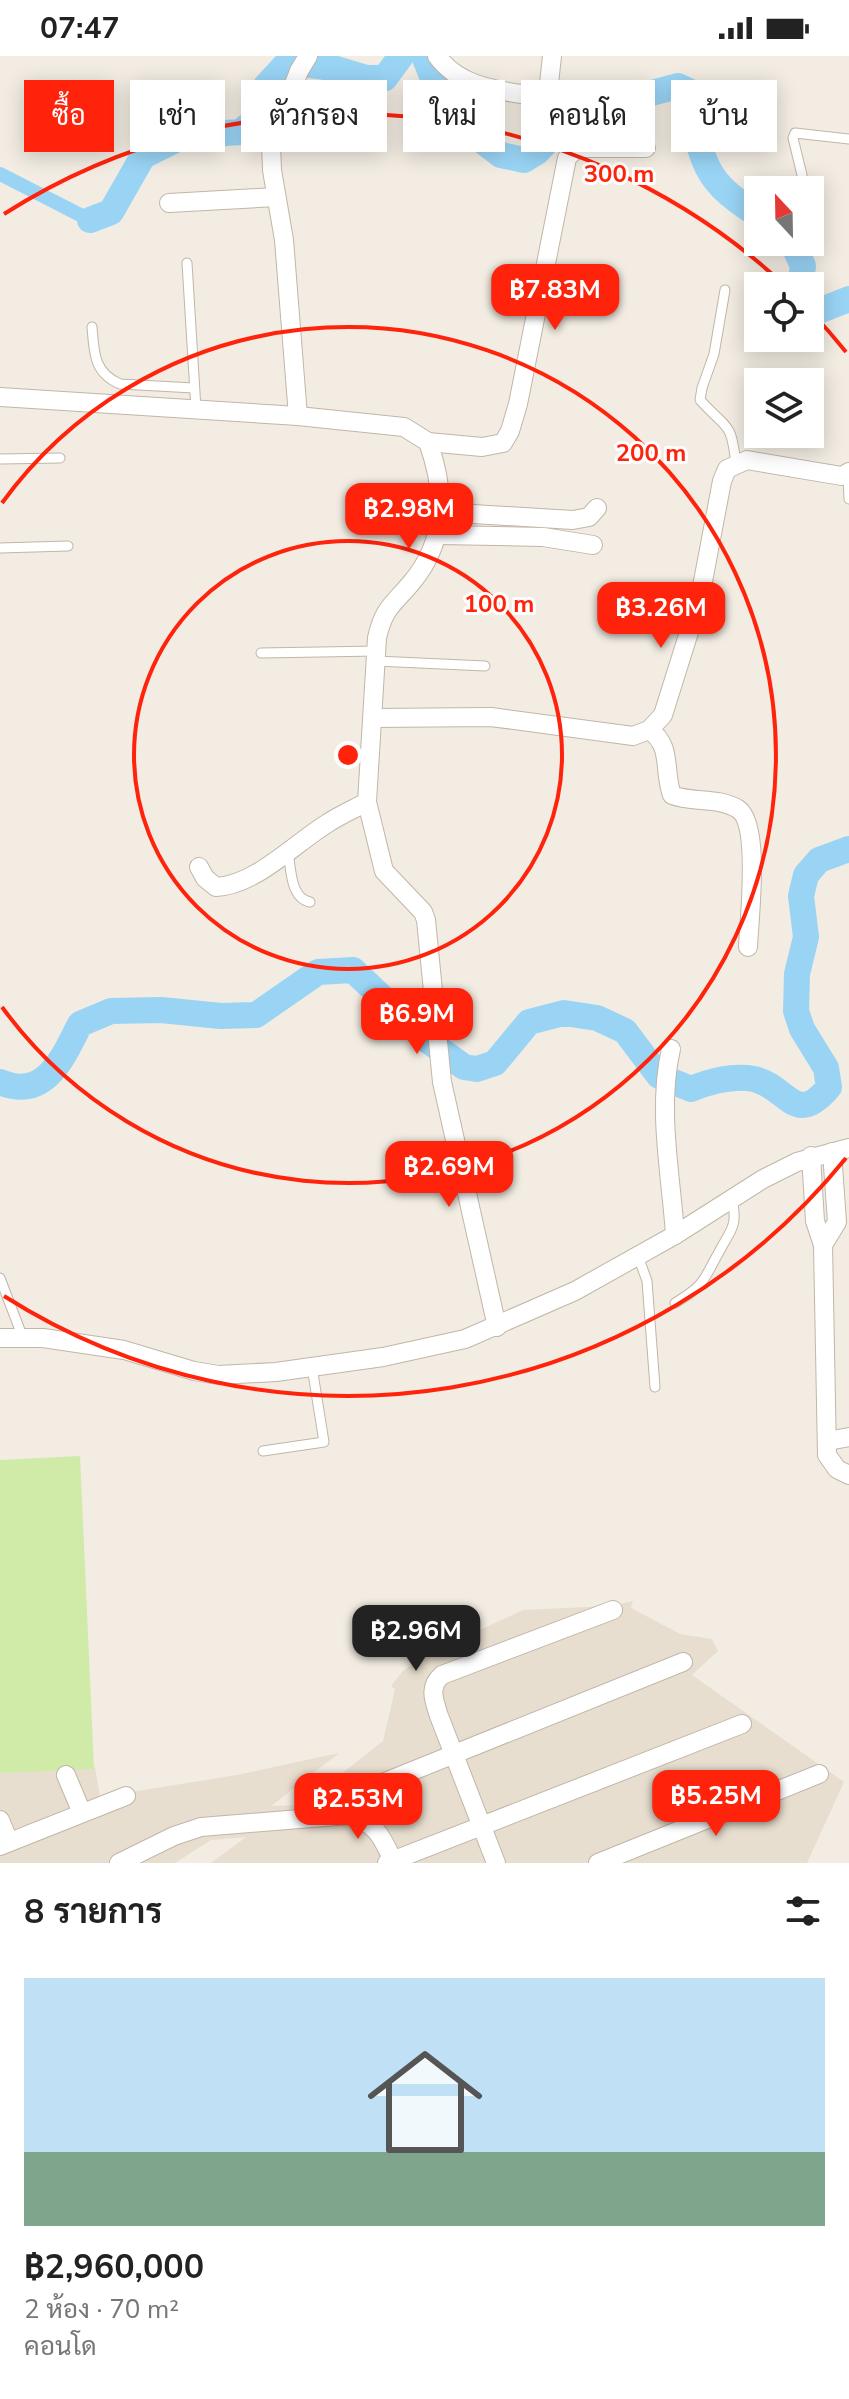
<!DOCTYPE html>
<html lang="th">
<meta charset="utf-8">
<style>
:root{--surface:#fff;--page:#f6f6f6;--text:#222;--muted:#767676;--line:#e0e0e0;--accent:#ff230c}
body{margin:0;font-family:"Nunito Sans",Sarabun,sans-serif;background:var(--page);color:var(--text);height:100vh;display:flex;flex-direction:column;font-size:30px;white-space:nowrap}
*{box-sizing:border-box;margin:0}
p{font-size:26px;color:var(--muted)}
.icon{flex:none;width:44px;height:44px;fill:none;stroke:currentColor;stroke-width:2;stroke-linecap:round;stroke-linejoin:round}
.map{position:relative;height:1807px;overflow:hidden}
.panel{display:flex;flex-direction:column;background:var(--surface);flex:1}
.panel>*{flex:none}
.banner{position:absolute;left:24px;top:24px;width:802px;height:72px;display:flex;gap:16px}
.needle{width:52px;rotate:338deg}
.fabs{position:absolute;left:744px;top:120px;display:grid;gap:16px}
.fabs a{display:grid;place-items:center;width:80px;height:80px;border-radius:0px;background:var(--surface);box-shadow:0 4px 20px #0003;font-size:40px}
.price{position:absolute;translate:-50% -68px;padding:0 18px;border-radius:16px;background:var(--accent);color:#fff;font-size:26px;line-height:52px;filter:drop-shadow(0 2px 4px #0008)}
.price::after{content:'';position:absolute;left:50%;top:48px;width:24px;height:18px;margin-left:-12px;background:inherit;clip-path:polygon(0 0,100% 0,50% 100%)}
.price.on{background:#222;color:#fff}
ul{padding:0;list-style:none}
li{display:grid;align-content:center;gap:16px;height:424px;padding:0 24px}
li+li{border-top:2px solid var(--line)}
li span{display:grid;place-items:center;height:248px;border-radius:0px;color:#555}
li>.icon{margin-inline-start:auto}
span .icon{width:144px;height:144px;fill:#fffc;stroke-width:1}
li b{font-size:34px}
h2{display:flex;justify-content:space-between;align-items:center;height:96px;padding:0 24px;font-size:34px}
.chip{padding:0 28px;border-radius:0px;background:var(--surface);box-shadow:0 4px 20px #0003;font-size:28px;line-height:72px}
.chip.on{background:var(--accent);color:#fff}
.status{display:flex;justify-content:space-between;align-items:center;height:56px;padding:0 40px;background:var(--surface);direction:ltr}
.status svg{height:22px;fill:currentColor}
.map>svg:first-child{display:block}
.residential{fill:#e7decf}
.green{fill:#d0eaa7}
.lines{fill:none;stroke-linecap:round;stroke-linejoin:round}
.canal{stroke:#99d4f5;stroke-width:14}
.river{stroke:#99d4f5;stroke-width:26}
.lane-casing{stroke:#c1b6a7;stroke-width:11}
.street-casing{stroke:#c1b6a7;stroke-width:20}
.lane{stroke:#fff;stroke-width:9}
.street{stroke:#fff;stroke-width:18}
.ring{fill:none;stroke:#ff230c;stroke-width:4}
.centre{fill:#ff230c;stroke:#fff;stroke-width:4}
.ring-label{font-size:24px;text-anchor:middle;font-weight:bold;fill:#ff230c;stroke:#fff;stroke-width:6;stroke-linejoin:round;paint-order:stroke}
</style>
<div class="status"><b>07:47</b><svg viewBox="0 0 49 12"><path d="M0 12V9h3v3zM5 12V6h3v6zM10 12V3h3v9zM15 12V0h3v12zM26 1h20v11H26zM47 4h2v5h-2z"/></svg></div>
<div class="map">
<svg width="849" height="1807" viewBox="0 0 849 1807">
<rect width="100%" height="100%" fill="#f2ece2"/>
<!-- residential -->
<polygon class="residential" points="633,1545 631,1552 680,1578 712,1583 718,1595 692,1619 844,1726 807,1807 211,1807 246,1781 211,1784 175,1807 0,1807 0,1717 95,1711 100,1741 237,1719 339,1697 271,1750 302,1749 383,1685 395,1633 391,1630 403,1615 425,1600 523,1554 609,1550"/>
<!-- green -->
<polygon class="green" points="80,1400 94,1713 0,1717 0,1404"/>
<g class="lines">
<!-- canal -->
<polyline class="canal" points="0,118 90,164"/>
<!-- river -->
<g class="river">
<path d="M424,0L448,59L501,99L524,104L537,96L557,75L571,65H612L648,38L678,30L689,35C694,46 692,54 694,66C704,118 715,131 758,159"/>
<polyline points="90,164 111,156 143,100 183,80 240,76 256,64 265,31 288,6 333,12 366,22 385,22 401,0"/>
<polyline points="792,186 803,210 800,230"/>
<polyline points="810,251 816,256 849,243"/>
<path d="M0,1026C45,1045 63,1002 80,968L111,955L161,954L221,960L256,959L318,916L353,914L427,984L464,1011L477,1013L495,1007L529,966L564,957L597,962L625,975L659,1020L691,1033C711,1025 732,1019 754,1023C788,1031 795,1072 829,1031L826,1012L802,973L796,955L797,918L806,881L801,840L806,819L819,804L849,793"/>
</g>
<!-- lane casing -->
<g class="lane-casing">
<g id="lane">
<polyline points="802,119 793,82 795,77 849,83"/>
<polyline points="187,207 196,353"/>
<path d="M725,234L714,298L702,332L700,344C728,375 731,364 736,408"/>
<path d="M92,271C94,297 94,317 120,328L194,332"/>
<polyline points="0,403 60,402"/>
<polyline points="848,418 849,443"/>
<polyline points="0,492 68,490"/>
<polyline points="261,597 377,595"/>
<polyline points="376,605 485,610"/>
<path d="M288,795C291,812 290,842 310,846"/>
<polyline points="638,1200 647,1225 655,1331"/>
<polyline points="0,1222 23,1282"/>
<path d="M675,1247C706,1228 702,1226 719,1196C731,1173 738,1171 732,1143"/>
<polyline points="263,1395 324,1386 312,1311"/>
</g>
</g>
<!-- street casing -->
<g class="street-casing">
<g id="street">
<path d="M437,0C461,33 501,34 538,41L548,37L552,0"/>
<polyline points="169,147 276,141"/>
<path d="M0,341L298,360L404,371L428,386C446,436 447,484 412,526C393,549 384,551 377,582L367,746L384,815L423,856L426,864L442,1026L497,1271"/>
<polyline points="298,360 284,184 272,114 271,89 299,15 308,0"/>
<polyline points="428,386 482,391 503,387 510,375 518,348 567,102 577,92 646,92"/>
<polyline points="440,456 573,464 589,461 597,452"/>
<polyline points="438,479 543,481 593,489"/>
<polyline points="373,662 491,661 633,680 649,674 663,659 700,541 722,425 727,413 747,404 842,420 849,416"/>
<path d="M649,674C673,689 663,716 672,739C692,747 719,741 738,753C761,768 749,864 748,891"/>
<path d="M199,811L205,822L216,831C256,829 295,787 328,767C340,759 354,753 367,746"/>
<path d="M671,993C657,1053 671,1118 675,1179"/>
<polyline points="811,1100 815,1165 823,1189 827,1399 837,1413 849,1419"/>
<polyline points="823,1189 837,1166 832,1096"/>
<polyline points="0,1282 43,1282 124,1294 194,1315 218,1319 276,1316 383,1301 465,1283 575,1235 675,1179 763,1123 797,1106 849,1092"/>
<polyline points="828,1385 849,1381"/>
<polyline points="66,1719 82,1757"/>
<polyline points="375,1730 683,1606"/>
<polyline points="0,1764 9,1786"/>
<polyline points="0,1790 126,1740"/>
<path d="M119,1807L174,1780L201,1771L348,1759C377,1767 382,1781 394,1807"/>
<polyline points="387,1807 742,1668"/>
<path d="M496,1807L439,1660C434,1644 428,1631 442,1619L613,1554"/>
<polyline points="598,1807 819,1718"/>
</g>
</g>
<!-- lane -->
<use href="#lane" class="lane"/>
<!-- street -->
<use href="#street" class="street"/>
</g>
<!-- distance rings -->
<g class="ring">
<circle cx="348" cy="699" r="214"/>
<path d="M2 447A428 428 0 1 1 2 951"/>
<path d="M846 1102A641 641 0 0 1 4 1240M4 158A641 641 0 0 1 781 226M813 258A641 641 0 0 1 846 296"/>
</g>
<circle cx="348" cy="699" r="12" class="centre"/>
<g class="ring-label">
<text x="619" y="126">300 m</text>
<text x="651" y="405">200 m</text>
<text x="499" y="556">100 m</text>
</g>
</svg>
<div class="fabs">
<a><svg class="needle" viewBox="-14 -14 28 28"><path d="M0-13l5 13h-10z" fill="#e53935"/><path d="M0 13l5-13h-10z" fill="#767676"/></svg></a>
<a><svg class="icon" aria-label="locate" viewBox="0 0 24 24"><circle cx="12" cy="12" r="6"/><path d="M12 2v4M12 18v4M2 12h4M18 12h4"/></svg></a>
<a><svg class="icon" aria-label="layers" viewBox="0 0 24 24"><path d="M12 4l9 5-9 5-9-5zM3 14l9 5 9-5"/></svg></a>
</div>
<b class="price" style="left:555px;top:276px">฿7.83M</b>
<b class="price" style="left:409px;top:495px">฿2.98M</b>
<b class="price" style="left:661px;top:594px">฿3.26M</b>
<b class="price" style="left:417px;top:1000px">฿6.9M</b>
<b class="price" style="left:449px;top:1153px">฿2.69M</b>
<b class="price on" style="left:416px;top:1617px">฿2.96M</b>
<b class="price" style="left:716px;top:1782px">฿5.25M</b>
<b class="price" style="left:358px;top:1785px">฿2.53M</b>
<div class="banner">
<a class="chip on">ซื้อ</a>
<a class="chip">เช่า</a>
<a class="chip">ตัวกรอง</a>
<a class="chip">ใหม่</a>
<a class="chip">คอนโด</a>
<a class="chip">บ้าน</a>
</div>
</div>
<section class="panel">
<h2>8 รายการ<svg class="icon" aria-label="filters" viewBox="0 0 24 24"><path d="M4 7h16M4 17h16"/><circle cx="9" cy="7" r="2"/><circle cx="15" cy="17" r="2"/></svg></h2>
<ul>
<li><span style="background:linear-gradient(#bfe0f5 70%,#7fa58c 0)"><svg class="icon" aria-label="home" viewBox="0 0 24 24"><path d="M3 11l9-7 9 7M6 9v11h12V9"/></svg></span><div><b>฿2,960,000</b><p>2 ห้อง · 70 m²</p><p>คอนโด</p></div></li>
</ul>
</section>
